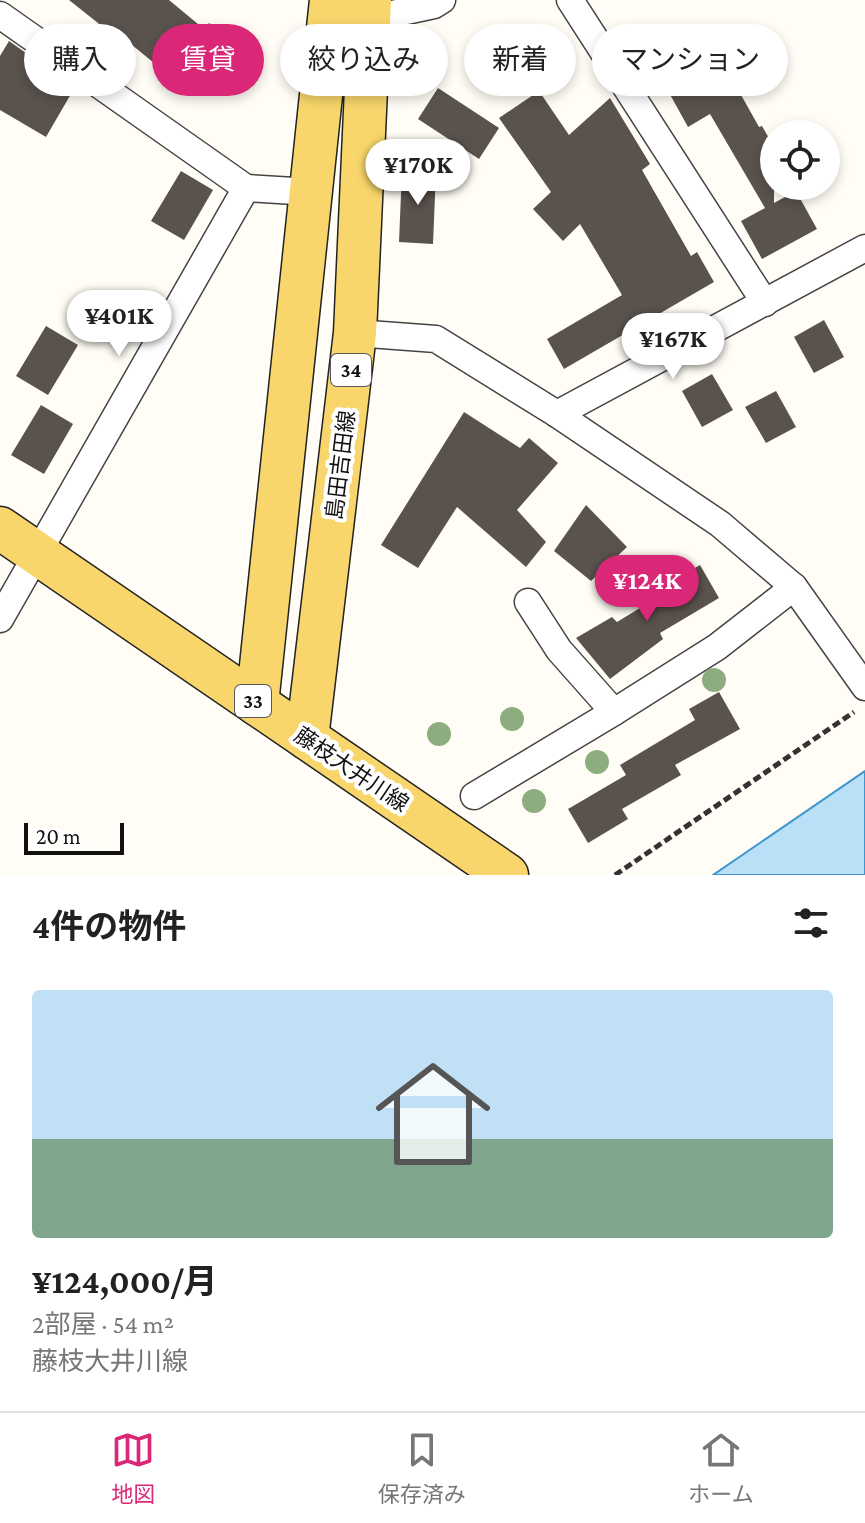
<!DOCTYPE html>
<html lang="ja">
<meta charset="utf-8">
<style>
:root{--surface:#fff;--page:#f6f6f6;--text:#222;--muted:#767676;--line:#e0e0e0;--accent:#db2777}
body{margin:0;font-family:"Crimson Pro","Noto Sans JP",serif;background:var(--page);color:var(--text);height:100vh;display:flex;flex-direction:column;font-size:30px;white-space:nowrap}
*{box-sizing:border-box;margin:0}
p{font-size:26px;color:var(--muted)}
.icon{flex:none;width:44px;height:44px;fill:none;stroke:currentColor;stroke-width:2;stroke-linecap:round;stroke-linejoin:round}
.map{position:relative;height:875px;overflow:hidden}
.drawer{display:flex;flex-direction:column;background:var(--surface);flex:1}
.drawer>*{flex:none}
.top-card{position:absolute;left:24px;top:24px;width:818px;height:72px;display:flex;gap:16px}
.tools{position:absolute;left:760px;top:120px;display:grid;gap:16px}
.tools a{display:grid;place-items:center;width:80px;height:80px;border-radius:50%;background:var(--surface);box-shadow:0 4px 12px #0003;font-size:40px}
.scale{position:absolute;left:24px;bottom:20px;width:100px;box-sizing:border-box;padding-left:8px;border:4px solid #111;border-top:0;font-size:22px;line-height:28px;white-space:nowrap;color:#111;-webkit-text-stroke:6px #fff;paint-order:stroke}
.price{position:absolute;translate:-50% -68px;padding:0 18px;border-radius:28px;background:#fff;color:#222;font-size:26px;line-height:52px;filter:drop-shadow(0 2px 4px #0008)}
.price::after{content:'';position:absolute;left:50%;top:48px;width:24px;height:18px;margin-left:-12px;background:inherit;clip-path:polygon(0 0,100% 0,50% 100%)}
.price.selected{background:var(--accent);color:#fff}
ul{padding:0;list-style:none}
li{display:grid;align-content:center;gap:16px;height:424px;padding:0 32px}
li span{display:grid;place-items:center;height:248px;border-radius:8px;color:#555}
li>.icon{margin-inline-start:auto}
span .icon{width:144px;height:144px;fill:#fffc;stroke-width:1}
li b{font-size:34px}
h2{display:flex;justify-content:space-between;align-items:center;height:96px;padding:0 32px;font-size:34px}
.tag{padding:0 28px;border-radius:36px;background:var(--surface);box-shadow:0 4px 12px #0003;font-size:28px;line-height:72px}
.tag.selected{background:var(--accent);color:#fff}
.tab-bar{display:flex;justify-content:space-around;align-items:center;height:112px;border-top:2px solid var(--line);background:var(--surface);font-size:22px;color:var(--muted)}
.tab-bar a{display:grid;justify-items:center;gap:4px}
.tab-bar .selected{color:var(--accent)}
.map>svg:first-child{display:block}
.water{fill:#b9e0f7;stroke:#3f96cf;stroke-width:2}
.building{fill:#5a524d}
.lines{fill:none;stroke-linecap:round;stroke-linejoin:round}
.street-casing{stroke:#444;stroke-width:29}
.primary-casing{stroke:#222;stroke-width:45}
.path{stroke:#333;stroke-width:5;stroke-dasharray:8 4;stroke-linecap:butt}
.street{stroke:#fff;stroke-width:26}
.primary{stroke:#f9d66b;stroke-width:42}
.tree{fill:#8dad7f}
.labels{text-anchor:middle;stroke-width:8;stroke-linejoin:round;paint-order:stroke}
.shield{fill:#fff;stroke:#585858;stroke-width:2}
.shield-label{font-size:20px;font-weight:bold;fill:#111}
.street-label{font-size:22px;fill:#111;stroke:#fff}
</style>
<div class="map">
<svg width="865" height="875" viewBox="0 0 865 875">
<rect width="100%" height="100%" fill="#fffdf5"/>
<!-- water -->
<polygon class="water" points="865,771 865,875 713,875"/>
<!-- building -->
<g class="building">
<polygon points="69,0 169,0 204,29 209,23 238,46 201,91 158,57 154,63 110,27 108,31"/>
<polygon points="9,41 33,58 32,61 75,87 46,137 0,110 0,56"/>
<polygon points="721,59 759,127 762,126 774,147 774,203 796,191 817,229 762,259 741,221 765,208 710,114 688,127 667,89"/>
<polygon points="438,88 499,128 479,159 418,119"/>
<polygon points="539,91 569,135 610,98 650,164 642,170 691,256 697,252 714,282 564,369 547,339 622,295 580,224 563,241 533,209 551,192 499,118"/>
<polygon points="402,170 436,172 433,244 399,242"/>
<polygon points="181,171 213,190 184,240 151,221"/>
<polygon points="824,320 844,357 814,373 794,337"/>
<polygon points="46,326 78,345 48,395 16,376"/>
<polygon points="712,374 733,410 702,427 682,391"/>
<polygon points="776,391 796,427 766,443 745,407"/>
<polygon points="41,405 73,424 44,474 11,455"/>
<polygon points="464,412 520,448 529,438 558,463 517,510 546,542 526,567 457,507 418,568 381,545"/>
<polygon points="586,505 627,547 591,581 554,551"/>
<polygon points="700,565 719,598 660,633 663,639 610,679 576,638 612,617 617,622 663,594 660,588"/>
<polygon points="719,692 740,729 675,765 681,775 622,809 628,819 588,843 568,809 626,775 620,765 695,720 689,709"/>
</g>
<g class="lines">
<!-- street casing -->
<g class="street-casing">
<g id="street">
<polyline points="570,0 765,303"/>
<polyline points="0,15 246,188 311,192"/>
<polyline points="369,19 434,5 442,0"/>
<polyline points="355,333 436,339 557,414 720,524 794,587 865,687"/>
<polyline points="557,414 865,248"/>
<polyline points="528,602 559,650 614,712"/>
<polyline points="0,619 246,188"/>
<polyline points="474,796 614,712 717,647 794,587"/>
</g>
</g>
<!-- primary casing -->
<g class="primary-casing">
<g id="primary">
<polyline points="0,528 507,875"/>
<polyline points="257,704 331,0"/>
<polyline points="307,738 355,333 370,0"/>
</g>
</g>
<!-- path -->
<polyline class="path" points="615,875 854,712"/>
<!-- street -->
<use href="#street" class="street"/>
<!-- primary -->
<use href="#primary" class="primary"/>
</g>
<!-- trees -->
<g class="tree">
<circle cx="714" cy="680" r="12"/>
<circle cx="512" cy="719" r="12"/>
<circle cx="439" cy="734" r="12"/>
<circle cx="597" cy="762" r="12"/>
<circle cx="534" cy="801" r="12"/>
</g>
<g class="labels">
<!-- shield labels -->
<g class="shield">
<rect x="331" y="354" width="40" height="32" rx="6"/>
<rect x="235" y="685" width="36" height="32" rx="6"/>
</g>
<g class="shield-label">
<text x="351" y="377">34</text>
<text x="253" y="708">33</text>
</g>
<!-- street labels -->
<g class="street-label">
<text transform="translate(340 465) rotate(-83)" y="8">島田吉田線</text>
<text transform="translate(352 769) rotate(34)" y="8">藤枝大井川線</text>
</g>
</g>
</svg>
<div class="tools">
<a><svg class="icon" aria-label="locate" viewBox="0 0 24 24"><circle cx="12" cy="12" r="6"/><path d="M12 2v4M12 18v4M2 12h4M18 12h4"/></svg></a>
</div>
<div class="scale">20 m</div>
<b class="price" style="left:418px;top:207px">¥170K</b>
<b class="price" style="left:119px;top:358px">¥401K</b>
<b class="price" style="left:673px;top:381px">¥167K</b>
<b class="price selected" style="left:647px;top:623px">¥124K</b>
<div class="top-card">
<a class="tag">購入</a>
<a class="tag selected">賃貸</a>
<a class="tag">絞り込み</a>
<a class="tag">新着</a>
<a class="tag">マンション</a>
</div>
</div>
<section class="drawer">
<h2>4件の物件<svg class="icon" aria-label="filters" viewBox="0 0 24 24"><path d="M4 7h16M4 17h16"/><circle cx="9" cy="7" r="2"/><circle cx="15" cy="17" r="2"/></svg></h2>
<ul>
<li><span style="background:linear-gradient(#bfe0f5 60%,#7fa58c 0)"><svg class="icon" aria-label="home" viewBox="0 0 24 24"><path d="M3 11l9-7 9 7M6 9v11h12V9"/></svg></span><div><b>¥124,000/月</b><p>2部屋 · 54 m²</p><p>藤枝大井川線</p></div></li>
</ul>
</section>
<nav class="tab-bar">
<a class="selected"><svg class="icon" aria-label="map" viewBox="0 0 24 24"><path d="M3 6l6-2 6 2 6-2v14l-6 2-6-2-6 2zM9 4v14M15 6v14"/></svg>地図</a>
<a><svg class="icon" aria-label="saved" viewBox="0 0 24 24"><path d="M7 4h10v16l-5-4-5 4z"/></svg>保存済み</a>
<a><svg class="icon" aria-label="home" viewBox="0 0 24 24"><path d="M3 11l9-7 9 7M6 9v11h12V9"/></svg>ホーム</a>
</nav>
